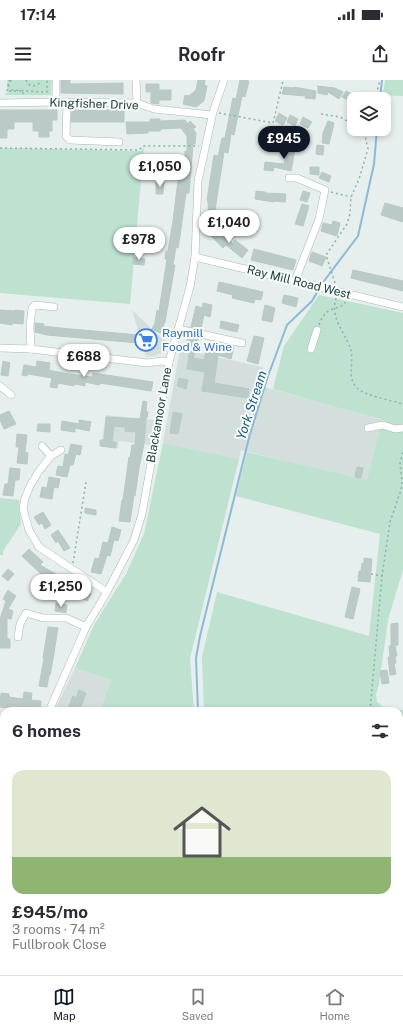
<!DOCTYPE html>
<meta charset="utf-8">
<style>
:root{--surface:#fff;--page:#f2f2f3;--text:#2b2b33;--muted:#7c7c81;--line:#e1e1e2;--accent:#111827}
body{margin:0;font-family:"Public Sans",sans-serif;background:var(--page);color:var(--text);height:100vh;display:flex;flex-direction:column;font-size:15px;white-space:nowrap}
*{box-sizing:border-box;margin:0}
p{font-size:13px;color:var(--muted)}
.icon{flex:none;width:22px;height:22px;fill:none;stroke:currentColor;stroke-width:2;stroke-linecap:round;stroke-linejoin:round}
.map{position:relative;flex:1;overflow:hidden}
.sheet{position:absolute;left:0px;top:627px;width:403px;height:268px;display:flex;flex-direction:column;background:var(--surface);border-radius:12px 12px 0 0;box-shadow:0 2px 6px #0003}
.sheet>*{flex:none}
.fabs{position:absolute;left:347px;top:12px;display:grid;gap:8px}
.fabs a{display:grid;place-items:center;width:44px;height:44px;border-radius:8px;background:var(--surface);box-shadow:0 2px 6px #0003;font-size:20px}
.price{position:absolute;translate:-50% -34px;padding:0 9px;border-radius:14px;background:#fff;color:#222;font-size:13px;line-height:26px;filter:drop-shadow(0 1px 2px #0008)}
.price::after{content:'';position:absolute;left:50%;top:24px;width:12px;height:9px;margin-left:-6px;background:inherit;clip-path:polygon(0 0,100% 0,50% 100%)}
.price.on{background:var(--accent);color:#fff}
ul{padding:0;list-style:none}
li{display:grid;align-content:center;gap:8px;height:212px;padding:0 12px}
li span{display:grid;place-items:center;height:124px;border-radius:12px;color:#555}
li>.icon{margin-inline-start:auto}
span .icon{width:72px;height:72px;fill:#fffc;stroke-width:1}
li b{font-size:17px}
h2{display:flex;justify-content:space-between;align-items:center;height:48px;padding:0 12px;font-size:17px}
.status{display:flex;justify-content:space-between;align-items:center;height:28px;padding:0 20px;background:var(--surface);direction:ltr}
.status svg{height:11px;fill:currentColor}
header{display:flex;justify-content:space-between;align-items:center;height:52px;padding:0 12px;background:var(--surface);font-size:18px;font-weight:700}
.tab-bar{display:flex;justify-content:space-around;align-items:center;height:56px;border-top:1px solid var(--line);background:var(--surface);font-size:11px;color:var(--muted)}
.tab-bar a{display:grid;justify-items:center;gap:2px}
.tab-bar .on{color:var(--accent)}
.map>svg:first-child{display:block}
.built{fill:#d4dfdd}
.green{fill:#bee1d0}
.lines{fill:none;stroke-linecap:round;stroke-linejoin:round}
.stream{stroke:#8cb9d5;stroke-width:2}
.building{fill:#bbcac7;stroke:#b7c9c6}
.minor-casing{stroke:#a8b8b6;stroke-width:8}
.path{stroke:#85b4b0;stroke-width:1.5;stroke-dasharray:2 3;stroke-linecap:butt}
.minor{stroke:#fff;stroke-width:7}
.labels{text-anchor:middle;stroke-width:4;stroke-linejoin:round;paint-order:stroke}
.street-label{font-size:12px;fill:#234241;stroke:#f7fbfa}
.shop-label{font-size:12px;fill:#366cbe;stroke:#f7fbfa;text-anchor:start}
.water-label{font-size:13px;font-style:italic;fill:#1a5882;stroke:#f7fbfa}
</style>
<div class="status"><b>17:14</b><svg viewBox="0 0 49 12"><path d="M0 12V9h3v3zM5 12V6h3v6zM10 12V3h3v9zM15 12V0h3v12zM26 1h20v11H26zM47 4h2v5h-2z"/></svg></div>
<header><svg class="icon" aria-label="menu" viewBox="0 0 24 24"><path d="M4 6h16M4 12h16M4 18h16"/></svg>Roofr<svg class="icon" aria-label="share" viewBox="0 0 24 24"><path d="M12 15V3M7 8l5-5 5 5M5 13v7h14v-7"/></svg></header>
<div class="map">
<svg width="403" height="895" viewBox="0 0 403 895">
<rect width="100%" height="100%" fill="#e6efed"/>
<!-- built -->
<g class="built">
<polygon points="132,230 168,264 161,273 155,276 146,277"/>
<polygon points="180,269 263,287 261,306 335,327 382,339 367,399 363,404 331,393 241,370 239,379 163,363"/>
<polygon points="106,335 155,340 151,365 119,361 118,368 101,366"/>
<polygon points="75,588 111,600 100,631 54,631"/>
<polygon points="0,646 4,647 4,694 0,694"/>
</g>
<!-- green -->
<g class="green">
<polygon points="7,0 52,0 51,15 5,15 7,12"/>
<polygon points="385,0 403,0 403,16 383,15"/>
<polygon points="144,67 130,224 0,213 0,68 141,71"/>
<path d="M319,215L403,233V490L388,540L379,604L376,614L377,622C381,624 381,627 385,629C390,632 397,630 403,630V715L400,735L403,746V895H323L324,891H399V631H204L202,577L217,512L369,556L380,454L236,416L247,372L366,400L367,399L382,339L335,327L273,309L284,266Z"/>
<polygon points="163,363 239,379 190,578 194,631 100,631 111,600 75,588 94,545 126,494 144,454"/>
<polygon points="0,418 19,420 21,444 3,471 3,475 0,475"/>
<polygon points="104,891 163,891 162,895 103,895"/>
<polygon points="173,891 309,891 308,895 172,895"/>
</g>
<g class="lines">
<!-- stream -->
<g class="stream">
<polyline points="380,19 382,0"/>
<polyline points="321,205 358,156 374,84 377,49"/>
<polyline points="198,631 196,578 200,556 250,354 268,296 287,245 312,221 319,209"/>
<polyline points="167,895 168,891"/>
</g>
</g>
<!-- building -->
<g class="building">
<polygon points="61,0 70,0 70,4 123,3 123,14 61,13"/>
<polygon points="198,0 205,0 204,5 207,6 204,21 196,27 183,24 185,15 189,16 196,10"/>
<polygon points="240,0 249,1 245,17 242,16 234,55 231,54 228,73 224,72 215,130 218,130 218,147 209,147 208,121 207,120 214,75 218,76 222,58 225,58 233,18 236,19"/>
<polygon points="146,4 159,4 159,10 171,10 171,20 159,20 159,24 151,23 151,12 146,12"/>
<polygon points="317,6 335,8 343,12 339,19 328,12 327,15 318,13 318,7"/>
<polygon points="284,7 294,8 294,7 316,11 315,19 305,18 306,16 282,14"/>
<polygon points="346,11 355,16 351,22 342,17"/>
<polygon points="0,30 57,30 57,40 52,40 52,51 49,51 49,57 39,57 39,51 33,51 33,42 14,42 14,49 7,49 7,58 0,58"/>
<polygon points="72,30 124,30 124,42 71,42"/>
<polygon points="279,33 287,38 283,45 275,41"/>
<polygon points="290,35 298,39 295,46 287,42"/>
<polygon points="303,37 312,42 308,48 300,44"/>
<polygon points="150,39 160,39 160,41 185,40 188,44 190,41 196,47 193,49 196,53 195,64 193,64 189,113 186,113 180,156 178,168 176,167 173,185 175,185 165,242 160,253 152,249 155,243 157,230 159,231 167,179 165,179 166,171 168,171 173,141 178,100 183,101 184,85 185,85 185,71 187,71 187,56 181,48 161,49 160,51 148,51 148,53 127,54 126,42 150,42"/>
<polygon points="328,41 334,43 329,64 322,63 323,53"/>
<polygon points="288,62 296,64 291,91 274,87 273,91 264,90 265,82 284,84"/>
<polygon points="317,65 324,66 323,75 316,74"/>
<polygon points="310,87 319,87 319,95 310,94"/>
<polygon points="322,92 331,96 329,102 319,98"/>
<polygon points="156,102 164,102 163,114 156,114"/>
<polygon points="256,111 265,112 265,113 286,114 285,122 274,121 274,122 255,119"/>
<polygon points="303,111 310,113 307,122 300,120"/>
<polygon points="385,123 403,128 403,142 381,135"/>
<polygon points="302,124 309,126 303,146 295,144"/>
<polygon points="333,141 340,143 337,156 321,151 323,143 332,145"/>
<polygon points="217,149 233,164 235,160 248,170 242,178 226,165 223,168 211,156"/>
<polygon points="254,169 296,180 293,190 251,180"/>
<polygon points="312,172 326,177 322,186 309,181"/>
<polygon points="133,177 145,179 144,185 133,184"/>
<polygon points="353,190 403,201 403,211 351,198"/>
<polygon points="219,202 263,212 261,220 255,219 254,223 232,218 233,215 217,211"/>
<polygon points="284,215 298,218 296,227 282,223"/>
<polygon points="203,223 212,225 210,237 204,235 201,249 191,247 196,226 202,228"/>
<polygon points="265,225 275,228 272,242 262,240"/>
<polygon points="0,230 15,231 15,230 24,231 23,244 12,243 12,245 0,243"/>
<polygon points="221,241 239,245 237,252 220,248"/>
<polygon points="35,243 44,244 43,246 60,248 150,256 150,264 47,255 35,252"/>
<polygon points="254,256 264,258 258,284 247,281"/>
<polygon points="188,257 198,259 193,278 204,280 207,266 223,270 225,265 234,267 231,279 218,275 214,303 249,309 248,318 202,311 205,292 187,289 190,268 185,267"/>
<polygon points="3,281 10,283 8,296 1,295"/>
<polygon points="37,281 50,283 49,290 68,294 92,297 93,293 153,302 151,311 100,303 99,305 85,302 85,306 75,304 74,306 58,303 57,308 50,307 52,298 28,294 27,296 22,295 24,285 36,287"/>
<polygon points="179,298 188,300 186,309 177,306"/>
<polygon points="143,321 147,322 146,331 148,332 147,338 146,338 144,364 139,388 135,416 134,415 130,442 119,441 122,420 123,420 129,377 130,378 132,365 135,365 136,352 125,351 125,347 114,346 112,362 116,362 116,368 100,366 100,360 104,360 106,337 140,339"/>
<polygon points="9,331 16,344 4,349 0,340 0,335"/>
<polygon points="173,332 182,334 178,354 170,353"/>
<polygon points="79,340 91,342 89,351 75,348 75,352 61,350 62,341 79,344"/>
<polygon points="38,344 50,344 50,352 37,351"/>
<polygon points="17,354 27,355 25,372 28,373 27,384 17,383 19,367 16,367"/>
<polygon points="71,364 82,366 80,375 76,374 73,385 70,385 67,397 56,395 58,386 63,387 65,374 68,375"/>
<polygon points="357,387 363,388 361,398 355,397"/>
<polygon points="10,388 20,389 19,400 15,400 13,416 3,415 5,404 8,404"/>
<polygon points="49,397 60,399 58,408 54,407 52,419 40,417 42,407 47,408"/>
<polygon points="85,428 96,430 96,435 85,433"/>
<polygon points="43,432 51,445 45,449 42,443 39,445 34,437"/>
<polygon points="112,447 121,450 118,461 114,460 110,476 107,475 101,494 91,492 95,478 99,479 103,462 108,463"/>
<polygon points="58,450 70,468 64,471 58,461 56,463 51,455"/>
<polygon points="29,469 43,482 40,485 91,514 87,521 69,510 55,503 55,505 41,497 42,495 22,476"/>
<polygon points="364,478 372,479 370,502 358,501 359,491 361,491 362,483 364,483"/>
<polygon points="8,489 14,494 8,501 2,496"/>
<polygon points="352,507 360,509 353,539 345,537"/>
<polygon points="8,510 16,516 8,529 13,531 11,539 7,538 7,559 10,559 10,568 0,568 0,539 6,521 3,519"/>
<polygon points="56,523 67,525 66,533 55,531"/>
<polygon points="398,543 398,565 395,565 397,576 395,576 396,583 394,584 396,594 390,595 388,577 390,577 389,566 391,566 391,544"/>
<polygon points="48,547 58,548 53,579 50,595 49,595 47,607 39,606 44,578 43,578"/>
<polygon points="387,590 389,603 382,604 380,591"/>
<polygon points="79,610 86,613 81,627 77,626 75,631 67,631 73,616 76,618"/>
<polygon points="24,612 32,613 31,620 41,621 40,631 0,627 1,613 9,614 9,617 23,619"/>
</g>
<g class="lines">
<!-- minor casing -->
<g class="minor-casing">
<g id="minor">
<polyline points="136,0 137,23"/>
<polyline points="56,22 56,0"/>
<polyline points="67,22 66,56 70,60 119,62"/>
<polyline points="0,23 56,22 137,23 154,29 212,35"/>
<polyline points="289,98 297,98 325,110 319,139 295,201"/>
<polyline points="195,177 403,227"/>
<polyline points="178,249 242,263"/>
<polyline points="0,268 31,269 147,283 162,281 169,282"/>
<polyline points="31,269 30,246 32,228 35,225 54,227"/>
<polyline points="311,269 317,250"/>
<polyline points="0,306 11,315"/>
<polyline points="368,348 383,345 395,349 403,348"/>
<polyline points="42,366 51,376 39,391 30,406 25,418 23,429 29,450 39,467 107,512"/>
<polyline points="51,376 61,370"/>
<polyline points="18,557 20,544 26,533 43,538 66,538 86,547"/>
<polyline points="49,631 86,547 107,512 134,460 142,434 169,282 190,207 195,177 198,101 213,32 224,0"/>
<polyline points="0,643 4,643"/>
<polyline points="403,735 403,736"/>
<polyline points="3,744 4,733"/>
<polyline points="71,895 72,891"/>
</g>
</g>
<!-- path -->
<g class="path">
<path d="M11,0L7,10C22,10 32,12 47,12V0"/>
<path d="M26,0L28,4C33,7 39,6 41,0"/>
<polyline points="8,6 9,0"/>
<polyline points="9,11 23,11 23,15 22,15"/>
<polyline points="375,19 380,0"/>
<polyline points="219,33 273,43 283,1"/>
<polyline points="321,34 340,37 354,45"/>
<polyline points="0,68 139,70 143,66 199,66"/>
<polyline points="331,112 351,117"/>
<polyline points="335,203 326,175 347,144 350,134 351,117 359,99 368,69 364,51 365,49"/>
<path d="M336,218C330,237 343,250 350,267C355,280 346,298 357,308C366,316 390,320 403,324"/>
<path d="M319,245C327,222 340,233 347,220"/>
<polyline points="73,483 86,402"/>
<polyline points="371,494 382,496"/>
<polyline points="370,628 373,631"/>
<polyline points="370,631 382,496 390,442 401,410 402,401 400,384 403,370"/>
<polyline points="399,650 403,651"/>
<polyline points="399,660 403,659"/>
<polyline points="399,679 403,669"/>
<polyline points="399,824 403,861"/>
<polyline points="399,883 403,892"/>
<polyline points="36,895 38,891"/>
<polyline points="96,895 97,891"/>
<polyline points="329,895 329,891"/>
</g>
<!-- minor -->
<use href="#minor" class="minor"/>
</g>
<!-- icons -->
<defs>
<g id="supermarket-ring" transform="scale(1.15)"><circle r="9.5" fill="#f7fbfa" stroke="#3f7fe0" stroke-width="1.5"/><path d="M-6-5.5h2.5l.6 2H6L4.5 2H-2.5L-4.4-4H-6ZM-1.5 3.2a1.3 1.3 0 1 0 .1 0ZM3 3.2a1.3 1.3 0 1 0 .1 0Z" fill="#3f7fe0"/></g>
</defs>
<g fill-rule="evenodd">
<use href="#supermarket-ring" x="146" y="260"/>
</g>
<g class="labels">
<!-- street labels -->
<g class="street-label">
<text transform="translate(94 24) rotate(2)" y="4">Kingfisher Drive</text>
<text transform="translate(299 202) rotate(14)" y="4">Ray Mill Road West</text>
<text transform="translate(159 335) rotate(-80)" y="4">Blackamoor Lane</text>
</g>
<!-- shop labels -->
<g class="shop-label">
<text x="162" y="257">Raymill<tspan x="162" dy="14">Food &amp; Wine</tspan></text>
</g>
<!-- water labels -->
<g class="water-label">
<text transform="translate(251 325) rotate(-72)" y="5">York Stream</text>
</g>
</g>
</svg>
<div class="fabs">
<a><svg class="icon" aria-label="layers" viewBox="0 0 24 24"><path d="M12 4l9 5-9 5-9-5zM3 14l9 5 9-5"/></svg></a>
</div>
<b class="price on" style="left:284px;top:80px">£945</b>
<b class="price" style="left:160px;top:108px">£1,050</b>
<b class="price" style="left:229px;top:164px">£1,040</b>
<b class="price" style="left:139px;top:181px">£978</b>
<b class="price" style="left:84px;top:298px">£688</b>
<b class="price" style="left:61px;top:528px">£1,250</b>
<section class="sheet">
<h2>6 homes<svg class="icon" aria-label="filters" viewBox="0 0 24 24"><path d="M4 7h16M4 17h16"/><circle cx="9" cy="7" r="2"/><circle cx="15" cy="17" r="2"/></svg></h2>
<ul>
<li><span style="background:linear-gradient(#dfe7d0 70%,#8fb573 0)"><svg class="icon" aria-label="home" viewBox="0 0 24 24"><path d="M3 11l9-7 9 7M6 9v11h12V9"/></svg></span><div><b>£945/mo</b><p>3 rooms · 74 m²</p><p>Fullbrook Close</p></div></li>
</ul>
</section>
</div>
<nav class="tab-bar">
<a class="on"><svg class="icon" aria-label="map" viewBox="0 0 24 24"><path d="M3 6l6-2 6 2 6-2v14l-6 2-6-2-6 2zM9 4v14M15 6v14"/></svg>Map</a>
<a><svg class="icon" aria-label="saved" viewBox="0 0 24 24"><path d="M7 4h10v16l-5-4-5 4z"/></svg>Saved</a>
<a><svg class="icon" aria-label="home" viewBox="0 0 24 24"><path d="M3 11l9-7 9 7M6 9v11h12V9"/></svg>Home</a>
</nav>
